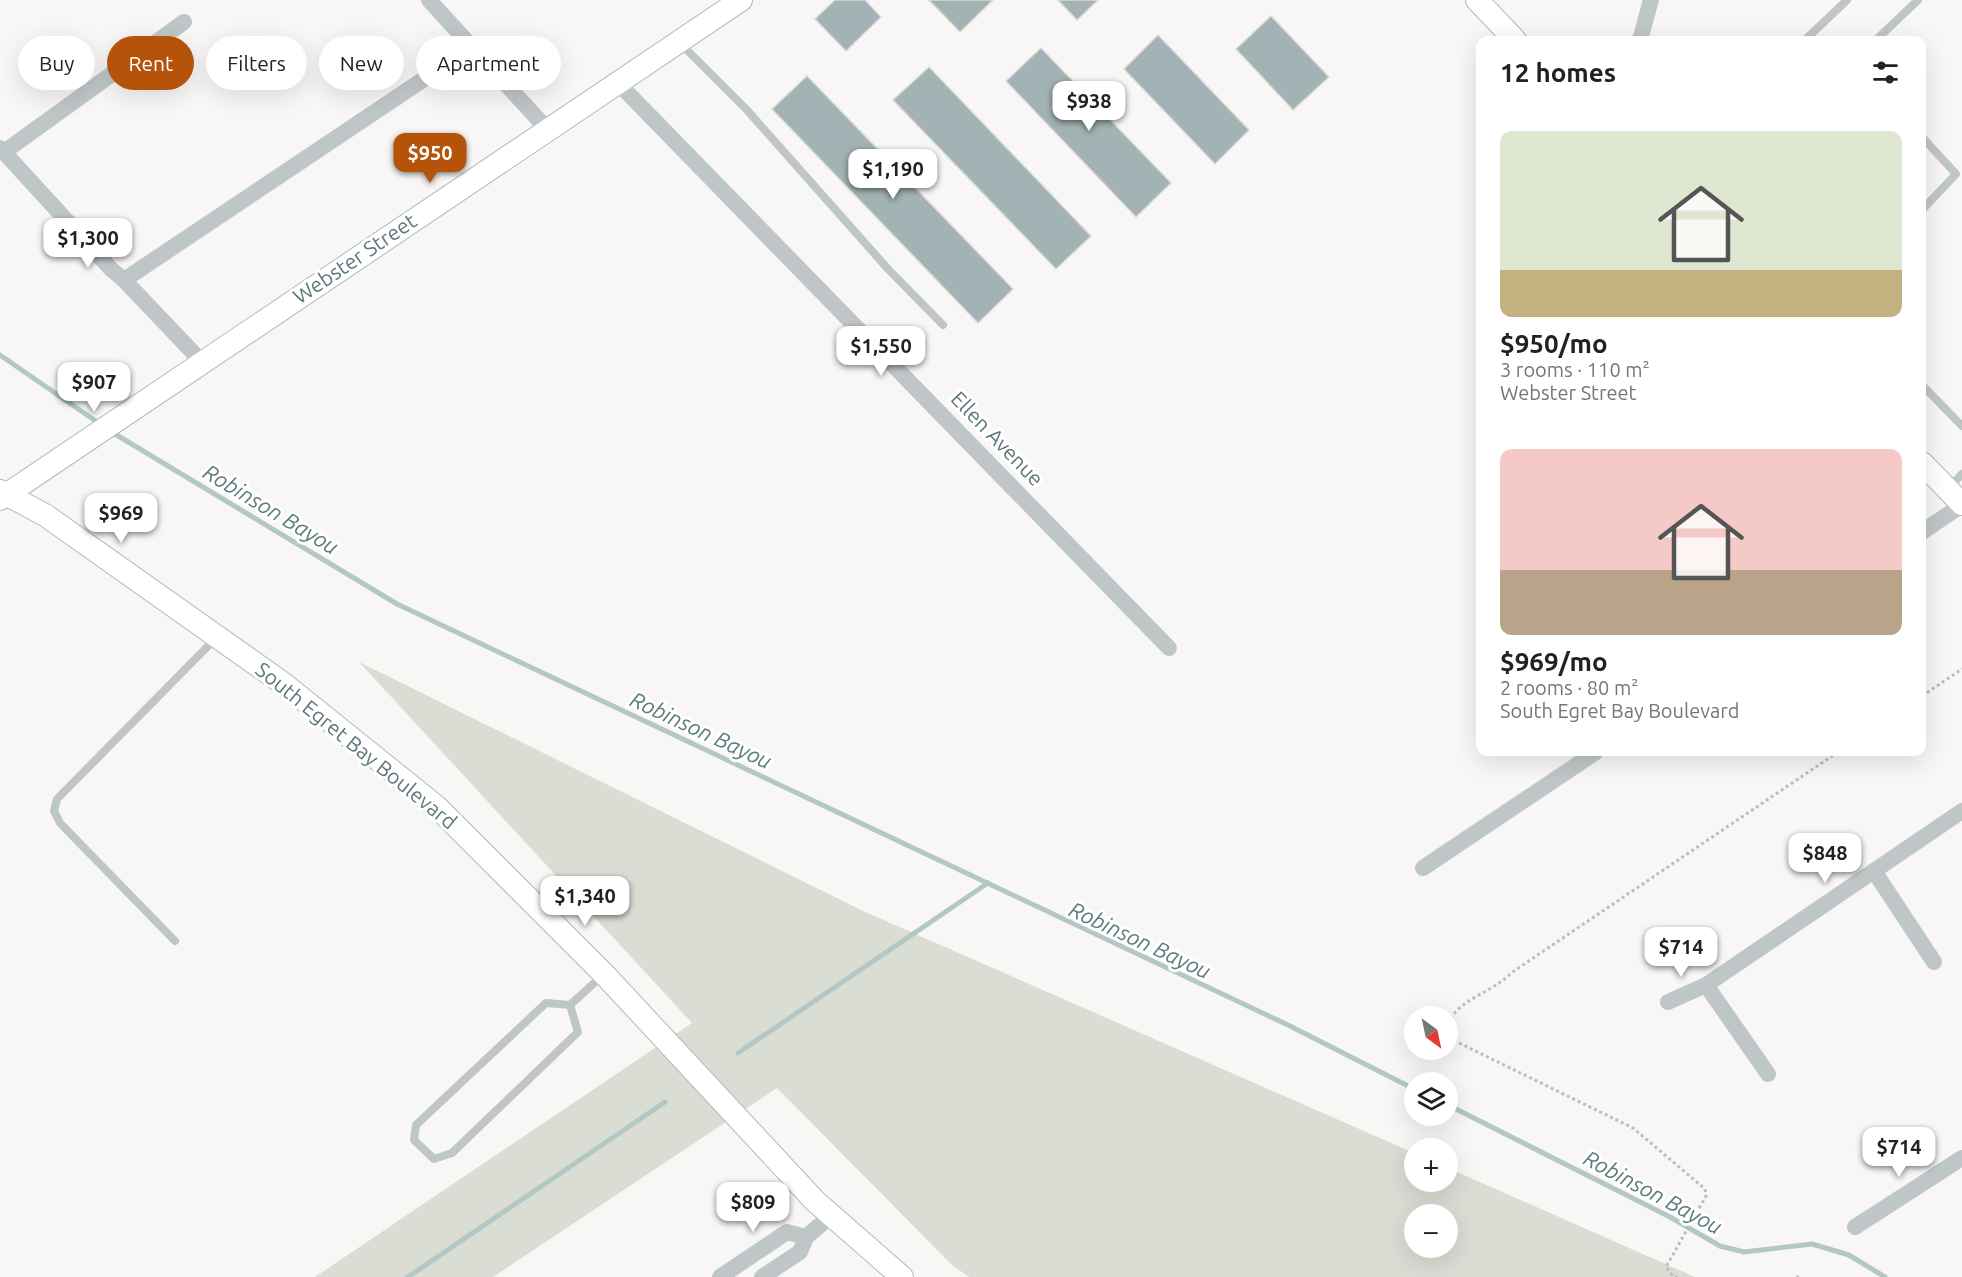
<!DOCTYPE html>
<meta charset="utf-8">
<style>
:root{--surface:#fff;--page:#f6f6f6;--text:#222;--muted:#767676;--accent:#b45309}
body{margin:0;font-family:Ubuntu,sans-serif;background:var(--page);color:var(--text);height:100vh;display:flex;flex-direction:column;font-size:22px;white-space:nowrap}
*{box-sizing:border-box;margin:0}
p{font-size:20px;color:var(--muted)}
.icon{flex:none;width:33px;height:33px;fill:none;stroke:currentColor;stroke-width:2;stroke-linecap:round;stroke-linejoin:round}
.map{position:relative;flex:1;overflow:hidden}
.panel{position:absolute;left:1476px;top:36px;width:450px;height:720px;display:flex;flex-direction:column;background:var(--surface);border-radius:12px;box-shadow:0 6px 24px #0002}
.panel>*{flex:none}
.guide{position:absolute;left:18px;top:36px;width:570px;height:54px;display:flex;gap:12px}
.needle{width:39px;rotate:147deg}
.buttons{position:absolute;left:1404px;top:1006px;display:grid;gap:12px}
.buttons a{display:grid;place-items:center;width:54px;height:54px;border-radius:50%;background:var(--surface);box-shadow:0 6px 24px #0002;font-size:30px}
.price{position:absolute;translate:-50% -51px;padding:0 14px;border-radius:12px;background:#fff;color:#222;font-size:20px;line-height:39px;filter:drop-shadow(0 2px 3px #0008)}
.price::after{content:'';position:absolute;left:50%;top:36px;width:18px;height:14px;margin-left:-9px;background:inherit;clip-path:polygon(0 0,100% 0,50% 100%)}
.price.current{background:var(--accent);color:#fff}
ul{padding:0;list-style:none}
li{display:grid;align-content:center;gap:12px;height:318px;padding:0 24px}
li span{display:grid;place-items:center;height:186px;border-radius:12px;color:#555}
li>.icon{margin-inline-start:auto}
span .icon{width:108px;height:108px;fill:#fffc;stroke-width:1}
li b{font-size:26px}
h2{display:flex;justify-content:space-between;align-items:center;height:72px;padding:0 24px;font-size:26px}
.chip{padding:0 21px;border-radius:27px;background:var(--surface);box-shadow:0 6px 24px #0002;font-size:21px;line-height:54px}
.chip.current{background:var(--accent);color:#fff}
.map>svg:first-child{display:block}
.green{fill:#daddd4;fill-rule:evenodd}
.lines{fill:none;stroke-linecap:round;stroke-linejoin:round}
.stream{stroke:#b4c7c7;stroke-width:5}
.building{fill:#a3b2b4;stroke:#dad9d8;stroke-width:1.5}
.secondary-casing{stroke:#afb9bb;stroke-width:24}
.path{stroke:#b9bfc0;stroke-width:3;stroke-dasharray:3 3;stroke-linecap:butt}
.lane{stroke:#bfc6c8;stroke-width:8}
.street{stroke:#bfc6c8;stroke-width:16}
.secondary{stroke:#fff;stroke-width:22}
.labels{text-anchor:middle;stroke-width:6;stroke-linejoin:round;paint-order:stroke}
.street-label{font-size:21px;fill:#5e777b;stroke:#fff}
.water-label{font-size:22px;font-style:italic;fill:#5d7c7c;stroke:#fff}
</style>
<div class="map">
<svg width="1962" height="1277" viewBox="0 0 1962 1277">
<rect width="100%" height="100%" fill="#f8f7f5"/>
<!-- green -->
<path class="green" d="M359,662L863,911L1414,1153V1182H1448V1168L1695,1277H969L952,1265L777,1088L493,1277H315L692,1023ZM1414,1215H1448V1248H1414Z"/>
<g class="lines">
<!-- stream -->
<g class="stream">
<polyline points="0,355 100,424"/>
<polyline points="110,431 397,604 1288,1025 1414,1089"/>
<polyline points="738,1053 988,883"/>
<polyline points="1448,1105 1670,1217 1720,1246 1744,1252 1812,1244 1849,1255 1885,1277"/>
<polyline points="408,1277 665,1102"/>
</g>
</g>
<!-- building -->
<g class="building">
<polygon points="835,0 865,0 881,17 846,51 815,19"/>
<polygon points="929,0 993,0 960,32"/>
<polygon points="1058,0 1098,0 1077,20"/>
<polygon points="1271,16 1329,77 1293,110 1236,49"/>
<polygon points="1158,35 1249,130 1215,164 1124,69"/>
<polygon points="1041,48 1171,183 1136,217 1006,81"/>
<polygon points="929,67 1091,236 1056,269 893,100"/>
<polygon points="807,76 1013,289 978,323 772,109"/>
</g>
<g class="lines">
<!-- secondary casing -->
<g class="secondary-casing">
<g id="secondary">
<polyline points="1477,0 1515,40"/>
<polyline points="1922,463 1962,504"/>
<polyline points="0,491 45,515 284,684 437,807 604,974 815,1201 902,1277"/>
<polyline points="0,499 741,0"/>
</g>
</g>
<!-- path -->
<g class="path">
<polyline points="1922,696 1962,669"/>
<path d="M1448,1024C1457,1002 1481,996 1499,983C1504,980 1509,975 1514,971L1838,752"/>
<polyline points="1448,1030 1453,1040 1633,1128 1705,1189 1706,1196 1666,1267 1673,1276 1677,1277"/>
<polyline points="1796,1277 1799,1277"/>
</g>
<!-- lane -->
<g class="lane">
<polyline points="1805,40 1847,0"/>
<polyline points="1876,40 1918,0"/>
<polyline points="681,44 747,110 888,269 943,325"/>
<polyline points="1922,137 1956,174 1922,210"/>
<polyline points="1922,385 1962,426"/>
<polyline points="1948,489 1962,474"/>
<polyline points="175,941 60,823 54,811 57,799 217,637"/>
<polyline points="570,1005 578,1032 452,1153 434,1159 414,1140 416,1125 546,1003 570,1005 604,974"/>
</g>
<!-- street -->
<g class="street">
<polyline points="429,0 547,129"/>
<polyline points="1640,40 1651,0"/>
<polyline points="617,82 1169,648"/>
<polyline points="0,148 111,269 124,280 203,363"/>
<polyline points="4,152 184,22"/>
<polyline points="124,280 472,47"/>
<polyline points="1922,532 1962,505"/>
<polyline points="1423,868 1596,752"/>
<polyline points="1874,871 1934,962"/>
<polyline points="1706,985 1768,1074"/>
<polyline points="1668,1002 1706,985 1962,811"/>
<polyline points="1855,1227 1962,1158"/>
<polyline points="720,1277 787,1232 806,1237"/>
<polyline points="762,1277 800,1252 806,1237 831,1216"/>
</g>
<!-- secondary -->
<use href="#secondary" class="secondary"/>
</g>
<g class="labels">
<!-- street labels -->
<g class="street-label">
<text transform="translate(355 259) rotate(-34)" y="7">Webster Street</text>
<text transform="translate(997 439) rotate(46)" y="7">Ellen Avenue</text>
<text transform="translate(356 746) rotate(39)" y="7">South Egret Bay Boulevard</text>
</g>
<!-- water labels -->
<g class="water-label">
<text transform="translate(271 509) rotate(31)" y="8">Robinson Bayou</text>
<text transform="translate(701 730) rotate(25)" y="8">Robinson Bayou</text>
<text transform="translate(1140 940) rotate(25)" y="8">Robinson Bayou</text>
<text transform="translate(1653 1192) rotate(28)" y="8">Robinson Bayou</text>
</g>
</g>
</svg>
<div class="buttons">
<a><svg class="needle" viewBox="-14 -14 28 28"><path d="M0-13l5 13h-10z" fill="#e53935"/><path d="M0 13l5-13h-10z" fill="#767676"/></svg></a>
<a><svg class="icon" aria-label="layers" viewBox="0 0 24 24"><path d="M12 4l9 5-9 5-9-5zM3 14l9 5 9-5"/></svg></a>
<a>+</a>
<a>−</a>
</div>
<b class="price" style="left:1089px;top:132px">$938</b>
<b class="price current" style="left:430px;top:184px">$950</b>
<b class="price" style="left:893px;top:200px">$1,190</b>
<b class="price" style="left:88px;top:269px">$1,300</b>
<b class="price" style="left:881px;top:377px">$1,550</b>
<b class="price" style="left:94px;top:413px">$907</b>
<b class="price" style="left:121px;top:544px">$969</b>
<b class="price" style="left:1825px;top:884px">$848</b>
<b class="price" style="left:585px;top:927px">$1,340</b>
<b class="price" style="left:1681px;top:978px">$714</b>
<b class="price" style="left:1899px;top:1178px">$714</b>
<b class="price" style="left:753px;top:1233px">$809</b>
<div class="guide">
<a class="chip">Buy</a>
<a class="chip current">Rent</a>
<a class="chip">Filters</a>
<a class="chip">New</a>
<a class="chip">Apartment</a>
</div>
<section class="panel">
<h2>12 homes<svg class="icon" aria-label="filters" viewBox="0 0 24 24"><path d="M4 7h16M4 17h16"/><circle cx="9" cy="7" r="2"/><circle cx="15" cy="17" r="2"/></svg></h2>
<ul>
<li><span style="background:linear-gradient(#dfe7d0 75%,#c2b280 0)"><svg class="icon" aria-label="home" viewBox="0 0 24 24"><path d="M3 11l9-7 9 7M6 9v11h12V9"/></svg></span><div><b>$950/mo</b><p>3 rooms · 110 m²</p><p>Webster Street</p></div></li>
<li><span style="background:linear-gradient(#f6c9c9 65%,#b9a48a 0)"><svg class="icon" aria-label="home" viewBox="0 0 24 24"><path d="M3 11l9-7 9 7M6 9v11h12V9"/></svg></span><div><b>$969/mo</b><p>2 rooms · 80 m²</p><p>South Egret Bay Boulevard</p></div></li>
</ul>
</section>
</div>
